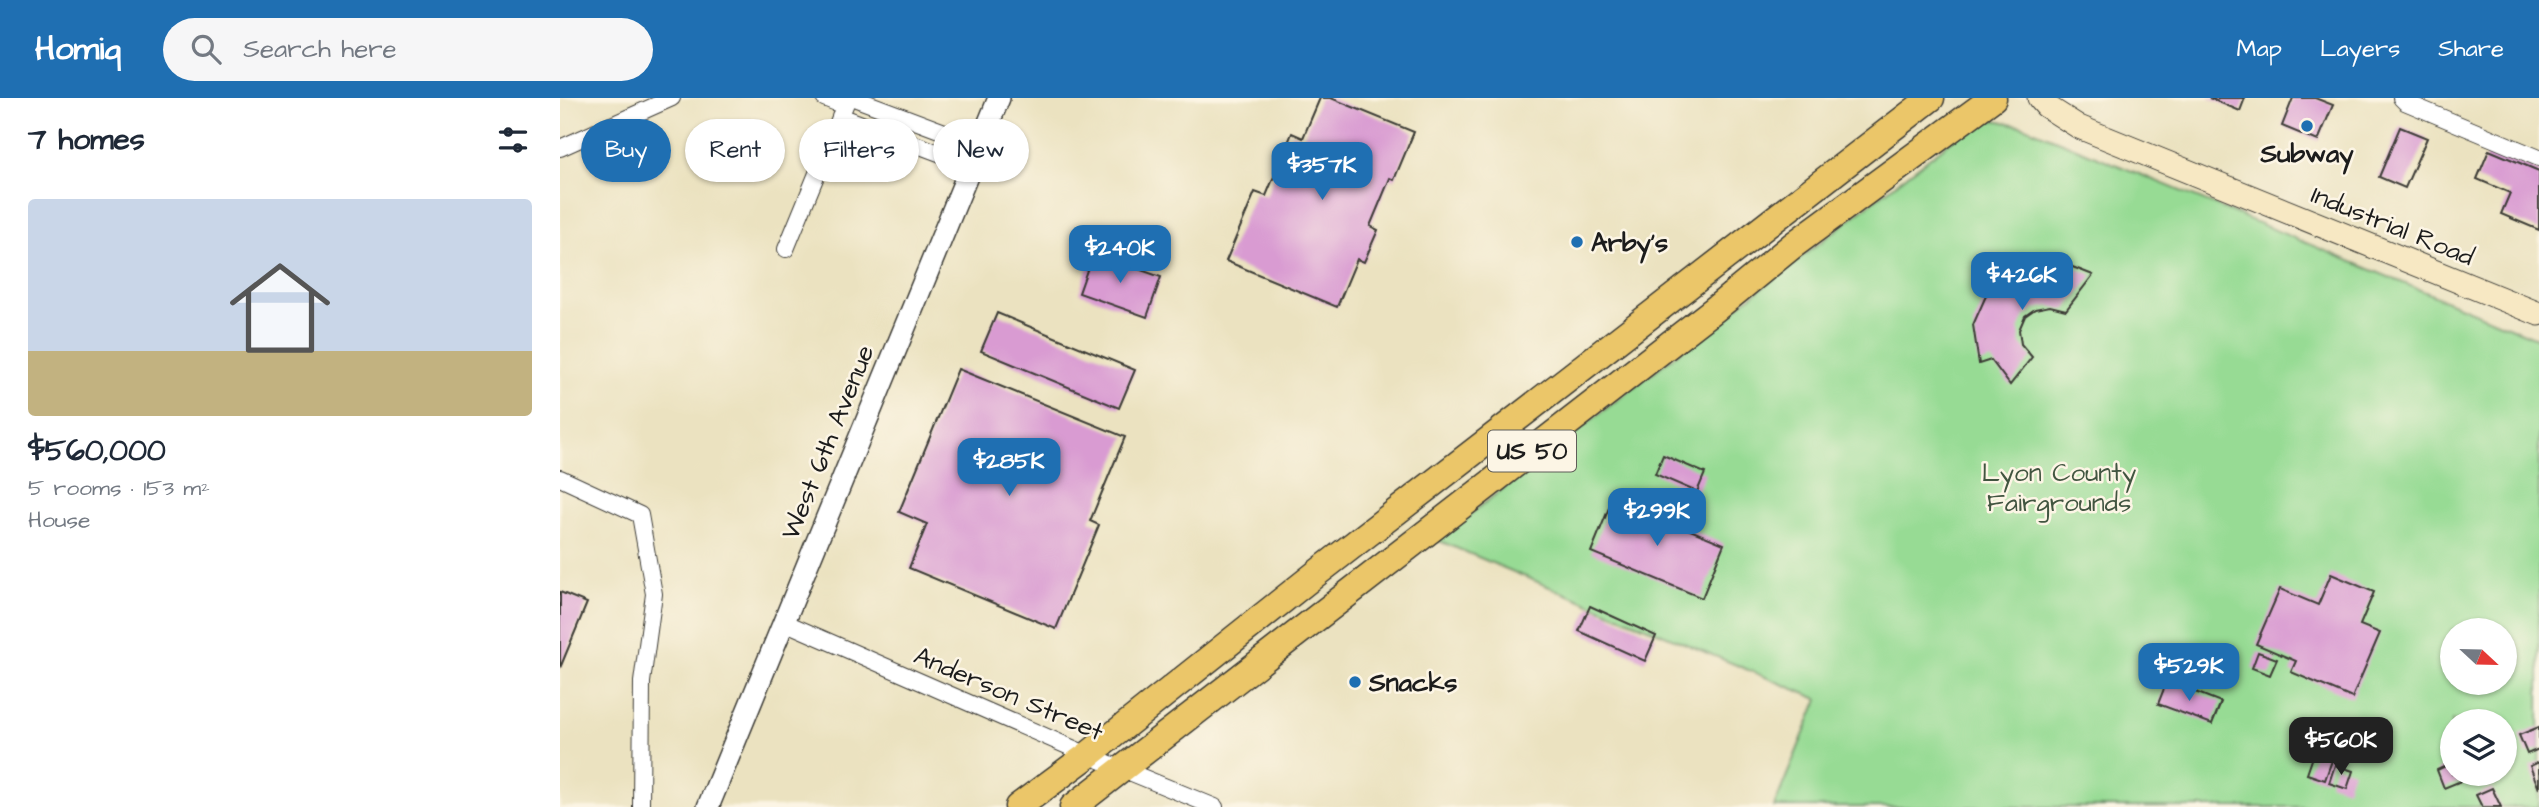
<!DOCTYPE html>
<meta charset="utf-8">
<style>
:root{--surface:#fff;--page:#f6f6f7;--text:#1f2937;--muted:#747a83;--accent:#1f6fb2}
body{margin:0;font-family:"Architects Daughter",sans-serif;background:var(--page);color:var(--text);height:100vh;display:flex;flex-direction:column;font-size:26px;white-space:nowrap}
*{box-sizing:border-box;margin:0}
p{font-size:23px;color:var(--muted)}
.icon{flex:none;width:38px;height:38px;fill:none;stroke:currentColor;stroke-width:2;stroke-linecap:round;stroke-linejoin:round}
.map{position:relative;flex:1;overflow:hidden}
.sheet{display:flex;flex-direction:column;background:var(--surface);width:560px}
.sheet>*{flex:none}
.guide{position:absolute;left:21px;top:21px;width:665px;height:63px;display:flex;gap:14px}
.needle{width:46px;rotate:112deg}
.controls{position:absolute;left:1880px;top:520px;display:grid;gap:14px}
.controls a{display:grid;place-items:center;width:77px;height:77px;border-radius:50%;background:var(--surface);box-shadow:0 2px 5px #0004;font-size:35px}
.price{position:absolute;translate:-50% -60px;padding:0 16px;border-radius:14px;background:var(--accent);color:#fff;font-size:23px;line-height:46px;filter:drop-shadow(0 2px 4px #0008)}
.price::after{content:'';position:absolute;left:50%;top:42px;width:21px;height:16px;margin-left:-10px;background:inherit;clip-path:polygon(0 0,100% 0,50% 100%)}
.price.current{background:#222;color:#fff}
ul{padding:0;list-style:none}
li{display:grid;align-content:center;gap:14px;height:371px;padding:0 28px}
li span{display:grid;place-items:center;height:217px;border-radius:7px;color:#555}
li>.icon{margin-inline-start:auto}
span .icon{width:126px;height:126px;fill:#fffc;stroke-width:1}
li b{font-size:30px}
h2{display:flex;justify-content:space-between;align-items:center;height:84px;padding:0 28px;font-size:30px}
.pill{padding:0 24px;border-radius:32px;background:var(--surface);box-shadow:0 2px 5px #0004;font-size:24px;line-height:63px}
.pill.current{background:var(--accent);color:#fff}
header{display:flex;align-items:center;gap:42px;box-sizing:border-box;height:98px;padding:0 35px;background:var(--accent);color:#fff}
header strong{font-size:33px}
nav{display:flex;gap:38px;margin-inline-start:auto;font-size:24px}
.search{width:490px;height:63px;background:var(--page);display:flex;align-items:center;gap:18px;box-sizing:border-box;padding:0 24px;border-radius:38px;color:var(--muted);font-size:26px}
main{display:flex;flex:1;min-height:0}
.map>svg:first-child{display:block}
.green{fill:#97db94;stroke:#5a7c58;stroke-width:2;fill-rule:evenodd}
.building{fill:#d99bd2}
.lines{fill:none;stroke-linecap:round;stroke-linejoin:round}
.minor-casing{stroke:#3b3a35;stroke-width:18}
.tertiary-casing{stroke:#3b3a35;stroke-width:24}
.secondary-casing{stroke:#3b3a35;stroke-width:25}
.primary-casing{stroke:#3b3a35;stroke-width:29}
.minor{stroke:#fff;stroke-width:16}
.tertiary{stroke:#fff;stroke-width:21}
.secondary{stroke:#f7e8c3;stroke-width:23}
.primary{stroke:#ebc669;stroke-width:26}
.poi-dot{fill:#1f6fb2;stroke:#fcf5e5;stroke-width:2.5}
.labels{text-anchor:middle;stroke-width:5;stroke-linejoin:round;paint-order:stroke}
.shield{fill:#fcf5e5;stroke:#5f5d58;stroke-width:2}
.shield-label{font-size:24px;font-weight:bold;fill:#1c1c1c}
.poi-label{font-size:26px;font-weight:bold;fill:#1c1c1c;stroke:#fcf5e5;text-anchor:start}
.street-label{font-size:26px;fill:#1c1c1c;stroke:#fcf5e5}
.park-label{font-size:26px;fill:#415540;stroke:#fcf5e5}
</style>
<header>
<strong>Homiq</strong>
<div class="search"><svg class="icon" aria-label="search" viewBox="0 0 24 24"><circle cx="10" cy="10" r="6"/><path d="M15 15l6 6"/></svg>Search here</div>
<nav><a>Map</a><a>Layers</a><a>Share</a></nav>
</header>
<main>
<section class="sheet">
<h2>7 homes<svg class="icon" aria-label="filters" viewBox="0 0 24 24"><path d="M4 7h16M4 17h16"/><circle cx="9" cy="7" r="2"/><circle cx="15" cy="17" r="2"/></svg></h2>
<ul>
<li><span style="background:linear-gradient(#c9d6e8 70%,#c2b280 0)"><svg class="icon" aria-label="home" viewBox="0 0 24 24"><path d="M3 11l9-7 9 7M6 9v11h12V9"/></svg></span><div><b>$560,000</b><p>5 rooms · 153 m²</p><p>House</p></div></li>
</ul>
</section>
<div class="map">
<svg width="1979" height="709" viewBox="0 0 1979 709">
<rect width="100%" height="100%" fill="#fcf5e5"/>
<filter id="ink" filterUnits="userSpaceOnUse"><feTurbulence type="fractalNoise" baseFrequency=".0143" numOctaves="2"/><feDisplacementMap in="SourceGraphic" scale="14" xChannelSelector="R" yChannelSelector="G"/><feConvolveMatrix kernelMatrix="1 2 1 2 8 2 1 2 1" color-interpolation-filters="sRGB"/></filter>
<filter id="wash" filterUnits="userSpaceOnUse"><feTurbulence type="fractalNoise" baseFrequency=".00686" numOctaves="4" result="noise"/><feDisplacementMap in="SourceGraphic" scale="28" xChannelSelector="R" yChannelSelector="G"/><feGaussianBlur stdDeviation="1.57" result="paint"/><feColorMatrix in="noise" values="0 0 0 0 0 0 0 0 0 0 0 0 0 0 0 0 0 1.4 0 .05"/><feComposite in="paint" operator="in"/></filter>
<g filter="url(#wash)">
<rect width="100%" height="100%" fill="#ebe2c0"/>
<!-- green -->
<path class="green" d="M1435,22L1463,28L1979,241V709H1214L1258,601L877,442L1405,32L1422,24ZM1892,532H1944V584H1892ZM1892,623H1944V676H1892Z"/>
<g id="blocks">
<!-- building -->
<g class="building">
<polygon points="760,0 771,0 854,34 834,82 830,80 810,128 818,132 804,164 797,161 777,209 666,163 695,94 706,98 732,35 743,40"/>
<polygon points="1649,0 1685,0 1680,13"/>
<polygon points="1733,0 1755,0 1773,7 1758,43 1722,28"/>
<polygon points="1840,29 1867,40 1845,90 1819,79"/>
<polygon points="1929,52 1979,73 1979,132 1941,116 1950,95 1917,81"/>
<polygon points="533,155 601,179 587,219 519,195"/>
<polygon points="1497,163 1533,177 1506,212 1490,208 1475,211 1465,218 1459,232 1461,246 1472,259 1450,287 1431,262 1419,266 1413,227 1429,191 1434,196 1461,175 1458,167"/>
<polygon points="437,215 575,272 559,310 421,253"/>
<polygon points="398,271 565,339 530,423 539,427 496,531 349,470 367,426 339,414"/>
<polygon points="1103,357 1145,375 1137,394 1095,376"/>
<polygon points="1053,400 1164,446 1142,500 1031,454"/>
<polygon points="1771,476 1814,494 1800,527 1820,535 1792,600 1731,574 1736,563 1696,546 1720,491 1758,507"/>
<polygon points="0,494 27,505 0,570"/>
<polygon points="1030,508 1096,538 1085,563 1019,533"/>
<polygon points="1698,554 1717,561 1710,577 1692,570"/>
<polygon points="1607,583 1661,604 1652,626 1598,606"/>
<polygon points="1979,629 1979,651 1967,656 1959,637"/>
<polygon points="1757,647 1775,654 1765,682 1747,676"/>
<polygon points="1979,664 1979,691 1970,668"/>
<polygon points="1892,665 1892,676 1918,676 1884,690 1877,672"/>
<polygon points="1775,667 1793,673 1787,691 1769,685"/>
<polygon points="1932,690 1941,709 1922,709 1916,697"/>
</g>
</g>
</g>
<g filter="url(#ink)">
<use href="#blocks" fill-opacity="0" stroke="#3b3a35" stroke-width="2"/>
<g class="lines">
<!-- minor casing -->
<g class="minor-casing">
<g id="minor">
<polyline points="264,0 284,8"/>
<polyline points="294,0 419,47"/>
<polyline points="1841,0 1845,4 1979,60"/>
<polyline points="280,18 411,67"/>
<polyline points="0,50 112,0"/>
<polyline points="226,151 288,0"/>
<polyline points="0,380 80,417 94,496 82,584 81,709"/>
<polyline points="224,524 528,657 655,709"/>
</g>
</g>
<!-- tertiary casing -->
<g class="tertiary-casing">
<polyline id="tertiary" points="148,709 439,0"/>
</g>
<!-- secondary casing -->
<g class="secondary-casing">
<polyline id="secondary" points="1479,0 1486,8 1519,29 1979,216"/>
</g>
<!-- primary casing -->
<g class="primary-casing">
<g id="primary">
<polyline points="458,709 528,657 757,475 1371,0"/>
<polyline points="513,709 1155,211 1232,148 1433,0"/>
</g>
</g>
<!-- minor -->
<use href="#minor" class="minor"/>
<!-- tertiary -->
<use href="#tertiary" class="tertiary"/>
<!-- secondary -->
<use href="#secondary" class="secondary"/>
<!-- primary -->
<use href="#primary" class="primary"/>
</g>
</g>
<!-- markers -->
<g class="poi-dot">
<circle cx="1747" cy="28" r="7"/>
<circle cx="1017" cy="144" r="7"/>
<circle cx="795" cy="584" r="7"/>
</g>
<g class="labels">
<!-- shield labels -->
<rect class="shield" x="928" y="332.5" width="88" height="41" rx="5"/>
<g class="shield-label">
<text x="972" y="361">US 50</text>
</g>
<!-- poi labels -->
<g class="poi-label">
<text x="1747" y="64" text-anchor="middle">Subway</text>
<text x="1031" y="153">Arby's</text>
<text x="809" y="593">Snacks</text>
</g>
<!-- street labels -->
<g class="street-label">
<text transform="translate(1833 127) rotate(22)" y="9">Industrial Road</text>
<text transform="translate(267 344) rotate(-68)" y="9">West 6th Avenue</text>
<text transform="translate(449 595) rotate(23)" y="9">Anderson Street</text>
</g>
<!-- park labels -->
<g class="park-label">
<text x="1499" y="383">Lyon County<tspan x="1499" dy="30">Fairgrounds</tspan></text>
</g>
</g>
</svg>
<div class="controls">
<a><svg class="needle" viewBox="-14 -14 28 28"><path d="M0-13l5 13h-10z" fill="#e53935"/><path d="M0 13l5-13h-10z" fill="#747a83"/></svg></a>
<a><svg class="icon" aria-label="layers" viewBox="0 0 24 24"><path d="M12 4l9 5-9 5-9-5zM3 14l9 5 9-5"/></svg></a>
</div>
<b class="price" style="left:762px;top:104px">$357K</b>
<b class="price" style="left:560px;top:187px">$240K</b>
<b class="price" style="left:1462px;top:214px">$426K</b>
<b class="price" style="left:449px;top:400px">$285K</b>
<b class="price" style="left:1097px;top:450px">$299K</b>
<b class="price" style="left:1629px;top:605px">$529K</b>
<b class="price current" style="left:1781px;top:679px">$560K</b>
<div class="guide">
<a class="pill current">Buy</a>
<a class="pill">Rent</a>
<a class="pill">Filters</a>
<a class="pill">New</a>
</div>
</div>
</main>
